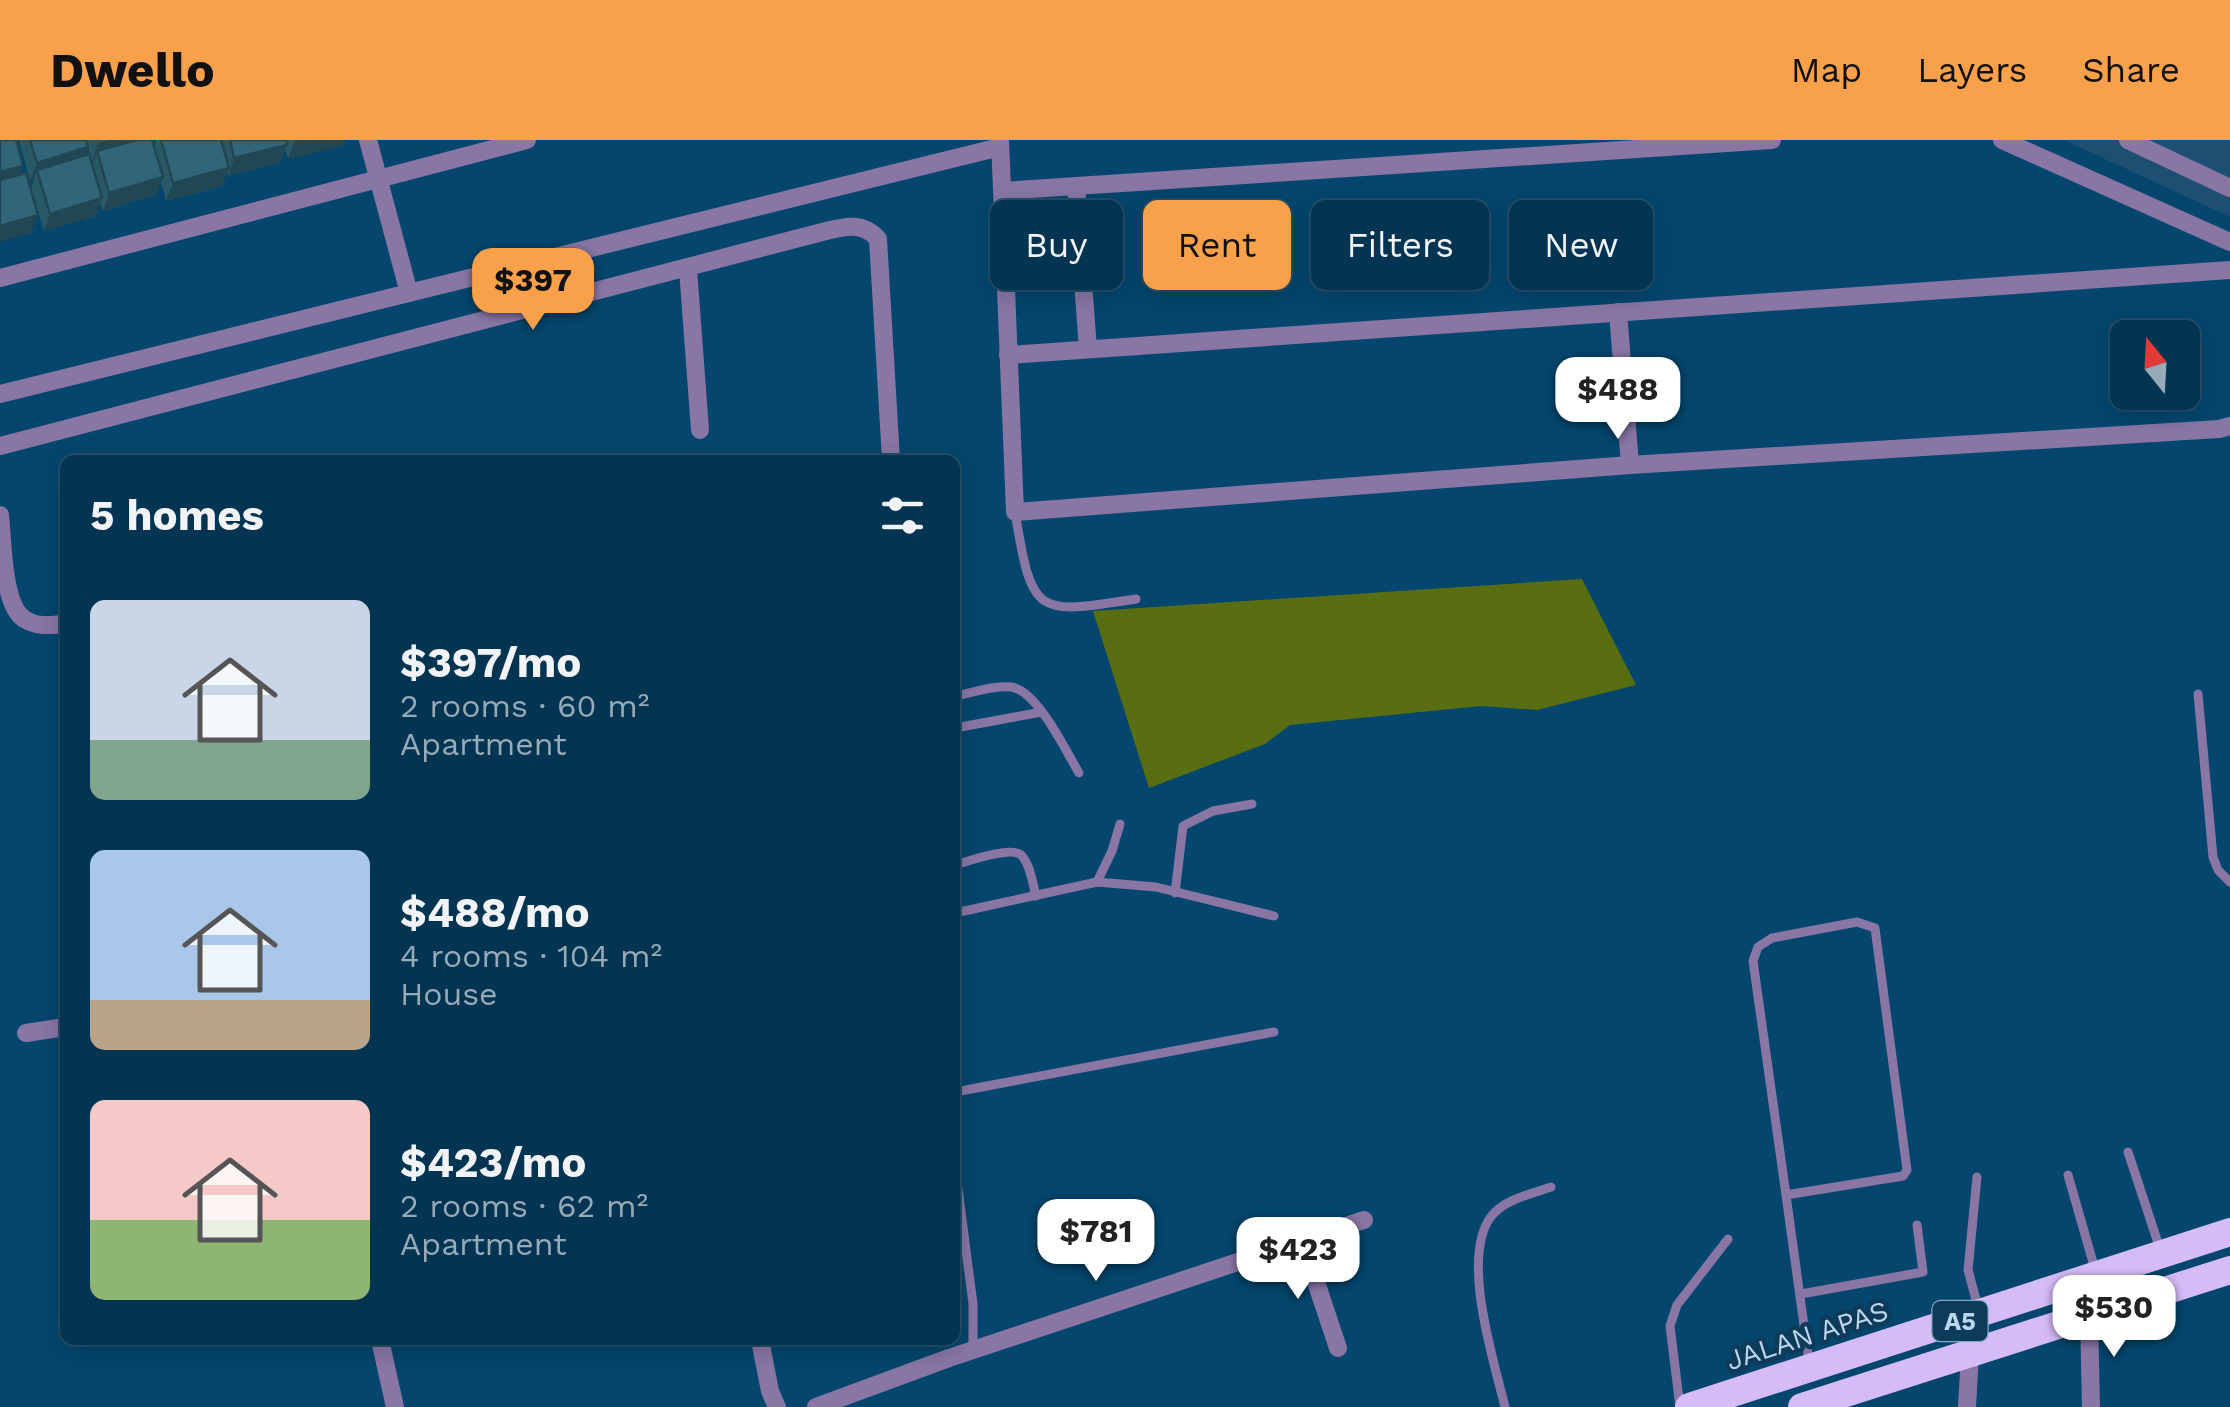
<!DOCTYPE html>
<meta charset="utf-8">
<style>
:root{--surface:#033452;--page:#113f5c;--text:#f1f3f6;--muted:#97aab8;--line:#244f69;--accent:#f8a14a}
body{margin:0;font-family:"Work Sans",sans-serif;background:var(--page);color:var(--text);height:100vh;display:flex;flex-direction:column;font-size:38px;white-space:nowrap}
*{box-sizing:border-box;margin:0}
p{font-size:32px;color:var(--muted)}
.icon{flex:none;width:55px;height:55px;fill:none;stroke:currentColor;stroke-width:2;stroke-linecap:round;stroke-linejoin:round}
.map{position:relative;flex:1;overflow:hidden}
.panel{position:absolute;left:60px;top:315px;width:900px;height:890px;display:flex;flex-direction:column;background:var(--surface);border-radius:15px;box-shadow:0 5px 25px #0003,0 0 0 2px var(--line)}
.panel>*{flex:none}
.banner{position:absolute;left:990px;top:60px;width:950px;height:90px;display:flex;gap:20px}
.needle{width:65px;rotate:342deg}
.buttons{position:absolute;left:2110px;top:180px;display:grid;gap:20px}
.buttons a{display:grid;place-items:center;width:90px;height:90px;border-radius:15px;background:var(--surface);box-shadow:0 5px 25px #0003,0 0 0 2px var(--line);font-size:50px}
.price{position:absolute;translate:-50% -85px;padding:0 22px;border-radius:20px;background:#fff;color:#222;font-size:32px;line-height:65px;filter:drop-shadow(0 2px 5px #0008)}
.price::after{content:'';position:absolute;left:50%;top:60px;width:30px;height:22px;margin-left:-15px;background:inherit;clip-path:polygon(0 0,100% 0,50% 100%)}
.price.on{background:var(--accent);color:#111}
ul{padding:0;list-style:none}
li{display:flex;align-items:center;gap:30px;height:250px;padding:0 30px}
li span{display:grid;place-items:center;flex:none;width:280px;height:200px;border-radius:15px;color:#555}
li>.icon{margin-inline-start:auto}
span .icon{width:120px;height:120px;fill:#fffc;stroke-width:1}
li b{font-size:42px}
h2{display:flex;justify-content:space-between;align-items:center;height:120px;padding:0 30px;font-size:42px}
.tag{padding:0 35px;border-radius:15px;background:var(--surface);box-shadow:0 5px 25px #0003,0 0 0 2px var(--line);font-size:35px;line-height:90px}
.tag.on{background:var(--accent);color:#111}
header{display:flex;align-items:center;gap:60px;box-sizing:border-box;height:140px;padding:0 50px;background:var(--accent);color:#111}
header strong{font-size:48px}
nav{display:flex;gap:55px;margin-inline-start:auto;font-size:35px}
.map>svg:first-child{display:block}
.built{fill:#1c4f71}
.green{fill:#596e12}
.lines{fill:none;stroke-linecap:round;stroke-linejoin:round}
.service{stroke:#8976a5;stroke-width:9}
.minor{stroke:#8976a5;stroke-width:18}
.trunk{stroke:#d5bcf8;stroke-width:28}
.wall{fill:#295867;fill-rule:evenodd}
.shaded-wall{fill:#224754}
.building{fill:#306678;stroke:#224754;stroke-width:2.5}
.labels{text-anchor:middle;stroke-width:9;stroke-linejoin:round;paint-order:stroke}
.shield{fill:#0e3b59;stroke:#87a8c2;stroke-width:2.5}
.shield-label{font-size:25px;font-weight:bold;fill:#bbd7ef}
.street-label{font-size:28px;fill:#bbd7ef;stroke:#0e3b59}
</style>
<header>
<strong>Dwello</strong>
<nav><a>Map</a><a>Layers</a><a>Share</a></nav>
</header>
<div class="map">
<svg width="2230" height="1267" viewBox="0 0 2230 1267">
<rect width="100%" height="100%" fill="#04466d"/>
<!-- built -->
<polygon class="built" points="2064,0 2230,0 2230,77"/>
<!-- green -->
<polygon class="green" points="1582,439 1636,545 1537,570 1481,566 1290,585 1265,604 1149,648 1093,471"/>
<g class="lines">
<!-- service -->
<g class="service">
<path d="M1015,372C1032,476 1035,475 1136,459"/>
<polyline points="2198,554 2213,717 2218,730 2230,742"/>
<path d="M955,556C972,553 993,545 1011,547C1037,550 1066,611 1079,633"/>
<polyline points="955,588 1042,572"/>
<path d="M955,725C969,721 1011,706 1021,715C1030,723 1033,745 1036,756"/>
<polyline points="1097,742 1112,711 1120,684"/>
<polyline points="1175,753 1183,686 1213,671 1252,664"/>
<polyline points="955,773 1097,742 1156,747 1274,776"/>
<polyline points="955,952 1274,892"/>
<polyline points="2128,1012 2161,1112"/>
<polyline points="955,1026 973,1164 973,1210"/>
<polyline points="2068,1035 2096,1133"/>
<polyline points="1977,1037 1968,1130 1978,1167"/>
<polyline points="1786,1055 1753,821 1758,807 1772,798 1857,782 1875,788 1907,1030 1903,1036 1786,1055 1809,1222"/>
<polyline points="1801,1154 1923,1132 1917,1085"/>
<path d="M1505,1267C1494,1221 1461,1120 1490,1078C1503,1059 1532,1054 1551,1047"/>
<polyline points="1680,1267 1670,1186 1677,1165 1728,1099"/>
</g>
<!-- minor -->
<g class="minor">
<polyline points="368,0 409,153"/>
<polyline points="1000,0 1015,372 1630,325 2219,289 2230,286"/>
<polyline points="2002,0 2230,102"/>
<polyline points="2128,0 2230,48"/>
<polyline points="1076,47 1088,209"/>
<polyline points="1002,51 1772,0"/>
<polyline points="688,129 700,290"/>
<polyline points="0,138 527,0"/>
<polyline points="1618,172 1630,325"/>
<polyline points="1008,215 2230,130"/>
<polyline points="0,254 1000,7"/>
<path d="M0,306L826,91C846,86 863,82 878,99L891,320"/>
<path d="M0,375C3,400 2,468 26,480C37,487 53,485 65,484"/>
<polyline points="26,893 65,887"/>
<polyline points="1302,1100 1338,1208"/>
<polyline points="2089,1175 2091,1267"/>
<polyline points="380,1200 395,1267"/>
<polyline points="760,1200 770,1251 777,1267"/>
<polyline points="816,1267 949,1218 1364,1080"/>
<polyline points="1967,1267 1970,1213"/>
</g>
<!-- trunk -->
<g class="trunk">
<polyline points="1689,1267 2230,1092"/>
<polyline points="1802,1267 2230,1130"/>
</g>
</g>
<!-- wall -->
<path class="wall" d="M19,0H152L154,7L156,0H346L344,6L288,19L285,9L280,23L228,36L227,33L222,46L166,61L161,42L156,55L103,71L100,63L96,76L44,91L31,48L34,39L30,40ZM88,8L92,21L94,20L92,24L85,16Z"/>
<!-- shaded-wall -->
<g class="shaded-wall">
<polygon points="109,0 146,0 97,11 94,20 92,21 98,3"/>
<polygon points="297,0 346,0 344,6 288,19 294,1"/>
<polygon points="287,5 280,23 228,36 234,18"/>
<polygon points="88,7 81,25 37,30 34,39 30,40 37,23"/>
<polygon points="23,26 16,44 0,48 0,32"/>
<polygon points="229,28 222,46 166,61 173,43"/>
<polygon points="163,37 156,55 103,71 109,53"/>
<polygon points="102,58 96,76 44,91 50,74"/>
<polygon points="38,75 31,93 0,102 0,86"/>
</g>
<!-- building -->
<g class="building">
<polygon points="0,0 16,0 23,26 0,32"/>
<polygon points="30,0 86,0 88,7 37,23"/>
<polygon points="136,0 152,0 163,37 109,53 97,11"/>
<polygon points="161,0 221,0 229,28 173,43"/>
<polygon points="230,0 286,0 287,5 234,18"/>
<polygon points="89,14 102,58 50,74 37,30"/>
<polygon points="26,33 38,75 0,86 0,40"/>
</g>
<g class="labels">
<!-- shield labels -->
<rect class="shield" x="1932.5" y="1161" width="55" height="40" rx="8"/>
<g class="shield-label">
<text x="1960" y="1190">A5</text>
</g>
<!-- street labels -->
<g class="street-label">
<text transform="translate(1807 1195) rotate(-18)" y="10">JALAN APAS</text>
</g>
</g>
</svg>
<div class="buttons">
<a><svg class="needle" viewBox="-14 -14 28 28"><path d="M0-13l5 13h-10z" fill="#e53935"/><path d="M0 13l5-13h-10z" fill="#97aab8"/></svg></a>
</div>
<b class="price on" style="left:533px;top:193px">$397</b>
<b class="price" style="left:1618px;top:302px">$488</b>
<b class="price" style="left:1096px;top:1144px">$781</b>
<b class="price" style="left:1298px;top:1162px">$423</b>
<b class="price" style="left:2114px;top:1220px">$530</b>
<div class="banner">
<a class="tag">Buy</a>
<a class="tag on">Rent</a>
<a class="tag">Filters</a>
<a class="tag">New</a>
</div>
<section class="panel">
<h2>5 homes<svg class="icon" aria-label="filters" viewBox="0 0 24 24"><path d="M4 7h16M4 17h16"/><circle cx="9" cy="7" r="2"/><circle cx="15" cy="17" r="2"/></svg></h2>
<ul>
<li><span style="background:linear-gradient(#c9d6e8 70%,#7fa58c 0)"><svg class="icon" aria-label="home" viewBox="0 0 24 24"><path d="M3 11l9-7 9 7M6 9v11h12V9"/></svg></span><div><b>$397/mo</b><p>2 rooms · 60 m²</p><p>Apartment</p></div></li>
<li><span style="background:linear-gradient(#a9c7e8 75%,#b9a48a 0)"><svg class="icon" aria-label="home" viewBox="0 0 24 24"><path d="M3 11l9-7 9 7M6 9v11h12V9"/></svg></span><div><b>$488/mo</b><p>4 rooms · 104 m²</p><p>House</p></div></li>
<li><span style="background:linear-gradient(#f6c9c9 60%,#8fb573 0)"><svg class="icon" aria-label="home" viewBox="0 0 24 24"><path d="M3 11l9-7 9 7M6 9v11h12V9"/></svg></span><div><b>$423/mo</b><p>2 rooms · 62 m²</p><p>Apartment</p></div></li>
</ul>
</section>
</div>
